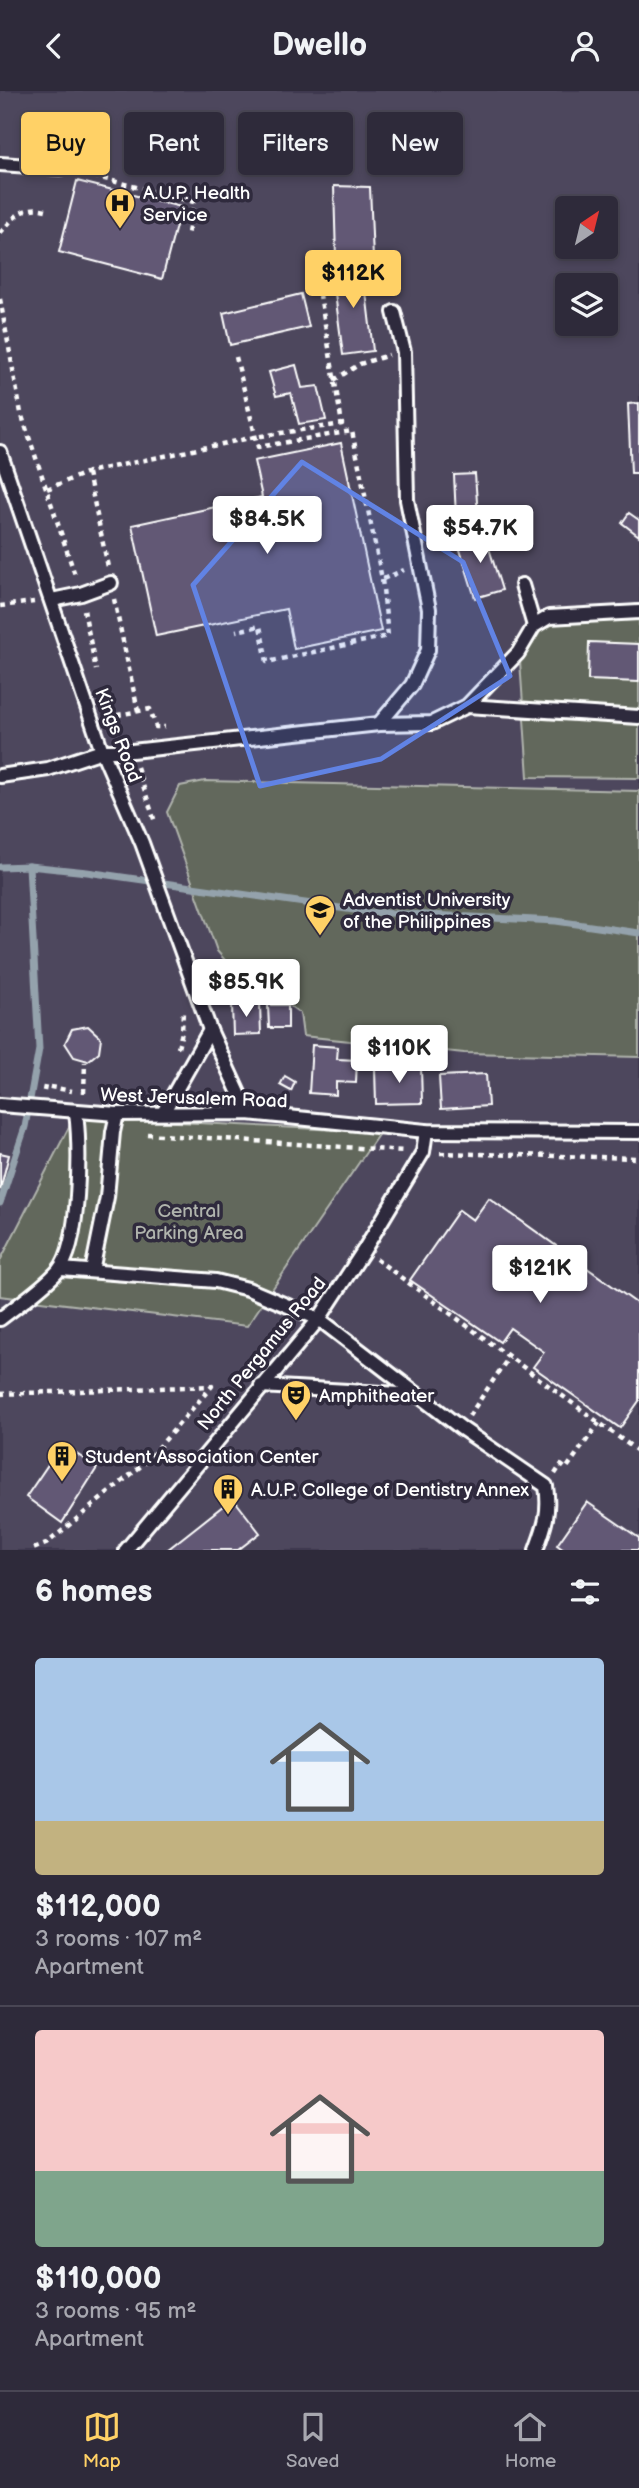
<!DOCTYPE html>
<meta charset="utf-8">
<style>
:root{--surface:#2e2a3a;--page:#3a3645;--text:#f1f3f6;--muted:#a7a7af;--line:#494654;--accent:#ffd166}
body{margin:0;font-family:"Balsamiq Sans",sans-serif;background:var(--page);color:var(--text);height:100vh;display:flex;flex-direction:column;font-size:26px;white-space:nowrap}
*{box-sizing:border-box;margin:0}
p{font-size:23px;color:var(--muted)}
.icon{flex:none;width:38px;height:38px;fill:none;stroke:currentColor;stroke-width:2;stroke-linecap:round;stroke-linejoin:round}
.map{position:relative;height:1459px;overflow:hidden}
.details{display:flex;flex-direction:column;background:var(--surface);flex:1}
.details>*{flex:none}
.top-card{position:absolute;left:21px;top:21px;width:598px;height:63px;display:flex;gap:14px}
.needle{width:46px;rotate:35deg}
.fabs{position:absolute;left:555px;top:105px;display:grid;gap:14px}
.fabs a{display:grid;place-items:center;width:63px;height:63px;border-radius:7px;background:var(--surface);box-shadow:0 4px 10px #0003,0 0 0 2px var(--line);font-size:35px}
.price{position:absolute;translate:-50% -60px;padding:0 16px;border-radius:7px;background:#fff;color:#222;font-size:23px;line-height:46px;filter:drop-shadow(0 2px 4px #0008)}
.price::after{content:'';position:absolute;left:50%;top:42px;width:21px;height:16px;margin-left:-10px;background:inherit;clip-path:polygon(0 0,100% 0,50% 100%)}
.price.active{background:var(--accent);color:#111}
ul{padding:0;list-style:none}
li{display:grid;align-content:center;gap:14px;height:371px;padding:0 35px}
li+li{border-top:2px solid var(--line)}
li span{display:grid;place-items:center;height:217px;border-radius:7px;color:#555}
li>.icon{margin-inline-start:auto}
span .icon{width:126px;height:126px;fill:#fffc;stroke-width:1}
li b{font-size:30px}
h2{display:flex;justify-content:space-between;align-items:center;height:84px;padding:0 35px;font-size:30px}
.tag{padding:0 24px;border-radius:7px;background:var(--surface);box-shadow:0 4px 10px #0003,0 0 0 2px var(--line);font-size:24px;line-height:63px}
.tag.active{background:var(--accent);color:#111}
header{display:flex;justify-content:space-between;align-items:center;height:91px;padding:0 35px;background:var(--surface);font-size:32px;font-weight:600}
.tabs{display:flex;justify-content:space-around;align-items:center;height:98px;border-top:2px solid var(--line);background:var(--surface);font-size:19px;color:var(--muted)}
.tabs a{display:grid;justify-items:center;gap:4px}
.tabs .active{color:var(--accent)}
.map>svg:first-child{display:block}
.built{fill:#4d465d;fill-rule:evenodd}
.green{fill:#62685b;stroke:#b0b4ad;stroke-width:2}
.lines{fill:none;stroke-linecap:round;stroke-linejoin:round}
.stream{stroke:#94a2ac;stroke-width:7}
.building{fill:#625875;stroke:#fff;stroke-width:2}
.lane-casing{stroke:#fff;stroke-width:18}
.path{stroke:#fff;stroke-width:4.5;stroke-dasharray:5 5;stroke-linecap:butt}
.lane{stroke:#2f2a3d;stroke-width:12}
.marked{fill:#6183e4;fill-opacity:0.2;stroke:#6183e4;stroke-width:5;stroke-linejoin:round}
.labels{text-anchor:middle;stroke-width:7;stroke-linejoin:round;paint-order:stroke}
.poi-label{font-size:19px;fill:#fff;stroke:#2f2a3d;text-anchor:start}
.street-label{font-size:19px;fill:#fff;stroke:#2f2a3d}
.park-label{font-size:19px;fill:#b0b4ad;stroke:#2f2a3d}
</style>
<header><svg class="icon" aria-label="back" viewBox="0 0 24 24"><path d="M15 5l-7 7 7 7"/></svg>Dwello<svg class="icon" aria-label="person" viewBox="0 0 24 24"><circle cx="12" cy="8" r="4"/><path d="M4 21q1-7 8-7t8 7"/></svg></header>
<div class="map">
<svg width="639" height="1459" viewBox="0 0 639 1459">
<rect width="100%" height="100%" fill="#3e384e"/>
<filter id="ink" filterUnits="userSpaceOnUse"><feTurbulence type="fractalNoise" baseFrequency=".0143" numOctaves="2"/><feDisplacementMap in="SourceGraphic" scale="14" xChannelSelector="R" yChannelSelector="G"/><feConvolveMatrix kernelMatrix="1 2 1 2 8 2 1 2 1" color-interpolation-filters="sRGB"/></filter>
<g filter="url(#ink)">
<!-- built -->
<path class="built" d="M0,0H639V1459H0ZM567,117H606V156H567ZM567,194H606V233H567Z"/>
<!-- green -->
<g class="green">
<polygon points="639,513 639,687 528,686 520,570 534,543 558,526"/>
<polygon points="205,690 639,700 639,966 464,962 303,945 300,922 267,899 242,889 217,860 167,721 180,695"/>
<polygon points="74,1026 380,1041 247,1235 0,1205 0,1170"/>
</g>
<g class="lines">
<!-- stream -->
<g class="stream">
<polyline points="0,776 29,775 87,781 368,821 556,830 639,842"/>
<polyline points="0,1112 25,1036 39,958 29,775"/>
</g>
</g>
<!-- building -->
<g class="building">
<polygon points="77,90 181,116 162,188 59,161"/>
<polygon points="334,95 370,96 373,168 336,167"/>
<polygon points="363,175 373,260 343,264 332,179"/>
<polygon points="301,203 309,236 230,254 223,222"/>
<polygon points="296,274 302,297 318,295 326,329 299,333 291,302 276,305 269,281"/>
<polygon points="639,312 639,382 631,382 628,313"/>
<polygon points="341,352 381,540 294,558 286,518 156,545 132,434 262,406 254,370"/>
<polygon points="475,383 478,425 456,426 454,384"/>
<polygon points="629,422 639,429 639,445 622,432"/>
<polygon points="484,441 502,499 475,507 457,449"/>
<polygon points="589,551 639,553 639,591 588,589"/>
<polygon points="260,912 261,943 233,944 232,913"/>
<polygon points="268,914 288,914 288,937 269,937"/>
<polygon points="88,935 101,947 99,961 88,970 74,966 65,952 72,938"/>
<polygon points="312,954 338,956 337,968 357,969 356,992 336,991 336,1004 309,1002"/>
<polygon points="421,976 422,1012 376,1013 375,977"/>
<polygon points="486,983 488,1015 441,1018 439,985"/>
<polygon points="285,985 295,991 291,1000 280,994"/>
<polygon points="0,1062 9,1064 0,1099"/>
<polygon points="489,1107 639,1214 639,1310 620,1337 533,1276 544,1261 510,1237 500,1251 410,1189 459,1119 473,1129"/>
<polygon points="62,1353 97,1377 62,1432 26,1406"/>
<polygon points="233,1407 260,1442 238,1459 167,1459"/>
<polygon points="587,1411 639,1447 639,1459 564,1459 557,1454"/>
</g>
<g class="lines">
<!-- lane casing -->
<g class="lane-casing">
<g id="lane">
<polyline points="0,73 60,77"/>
<polyline points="0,361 102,660 142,752 210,939 248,1022"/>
<polyline points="522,494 534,535"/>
<polyline points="52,509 81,503 111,492"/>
<polyline points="467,615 639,626"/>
<polyline points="379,633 412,594 428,559 429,518 407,409 404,261 394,221"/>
<polyline points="0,685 48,678 102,660 132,660 379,633 432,632 467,615 518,562 534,535 549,526 639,521"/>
<polyline points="0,1014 117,1023 248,1022 426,1040 639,1041"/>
<polyline points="163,1022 210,939"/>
<path d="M61,1178L216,1190L248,1198L319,1228L461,1337L546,1395C550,1421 545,1435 536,1459"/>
<polyline points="92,1180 107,1106 113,1041 117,1023"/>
<path d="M0,1228C19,1213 42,1198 58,1180C81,1154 80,1055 76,1021"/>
<polyline points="261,1295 417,1304"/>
<polyline points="126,1459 319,1228 364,1159 423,1061 426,1040"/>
</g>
</g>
<!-- path -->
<g class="path">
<polyline points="74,80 194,111 188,142"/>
<path d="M0,142C14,127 23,113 46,119"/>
<polyline points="0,208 21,322 76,487"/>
<polyline points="236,266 258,356 352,340 382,488 388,545 267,571 260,535 236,540"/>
<polyline points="334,289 360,273 389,264"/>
<polyline points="88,382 108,476"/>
<polyline points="47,398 88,381 255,346 342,333 320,204"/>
<polyline points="383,488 404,479"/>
<polyline points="114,508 138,620"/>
<polyline points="0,515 34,511"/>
<polyline points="84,519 96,579"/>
<polyline points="107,626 150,618 156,636 165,636"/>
<polyline points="137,676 155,731"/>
<polyline points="178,957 182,941 183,920"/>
<polyline points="44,1000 45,995 72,1000"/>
<polyline points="84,1002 85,971"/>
<polyline points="102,1002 128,1003"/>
<polyline points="147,1043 404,1060"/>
<polyline points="440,1062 639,1067"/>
<polyline points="376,1168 639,1361"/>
<polyline points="0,1303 212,1295 146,1371 46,1453 30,1459"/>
<polyline points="469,1325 509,1266"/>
<polyline points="555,1383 561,1374 566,1378 599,1332"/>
</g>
<!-- lane -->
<use href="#lane" class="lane"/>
</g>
</g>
<!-- marked area -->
<path class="marked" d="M302,371L463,471L510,585L381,668L260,695L193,494Z"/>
<!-- icons -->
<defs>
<g id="hospital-pin" transform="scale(1.575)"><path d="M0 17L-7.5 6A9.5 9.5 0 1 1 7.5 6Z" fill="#ffd166" stroke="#2f2a3d"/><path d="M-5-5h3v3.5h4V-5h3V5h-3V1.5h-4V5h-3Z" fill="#111"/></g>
<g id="university-pin" transform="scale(1.575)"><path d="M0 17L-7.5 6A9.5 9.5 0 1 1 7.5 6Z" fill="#ffd166" stroke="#2f2a3d"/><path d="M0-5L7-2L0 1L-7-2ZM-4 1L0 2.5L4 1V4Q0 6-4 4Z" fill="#111"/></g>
<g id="theatre-pin" transform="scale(1.575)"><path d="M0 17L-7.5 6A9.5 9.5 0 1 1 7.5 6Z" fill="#ffd166" stroke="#2f2a3d"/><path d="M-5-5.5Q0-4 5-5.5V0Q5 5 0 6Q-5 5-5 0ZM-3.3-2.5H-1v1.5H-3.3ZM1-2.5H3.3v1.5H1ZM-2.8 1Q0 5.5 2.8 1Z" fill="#111"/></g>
<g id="building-pin" transform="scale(1.575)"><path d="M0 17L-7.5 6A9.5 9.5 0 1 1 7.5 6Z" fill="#ffd166" stroke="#2f2a3d"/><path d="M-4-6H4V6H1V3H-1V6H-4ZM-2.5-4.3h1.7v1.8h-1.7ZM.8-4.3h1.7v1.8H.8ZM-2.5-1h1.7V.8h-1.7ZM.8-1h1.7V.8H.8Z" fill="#111"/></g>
</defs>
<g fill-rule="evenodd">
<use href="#hospital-pin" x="120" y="112"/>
<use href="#university-pin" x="320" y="819"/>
<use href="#theatre-pin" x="296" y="1304"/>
<use href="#building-pin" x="62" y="1365"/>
<use href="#building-pin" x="228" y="1398"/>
</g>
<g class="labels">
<!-- poi labels -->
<g class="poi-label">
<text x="143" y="108">A.U.P. Health<tspan x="143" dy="22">Service</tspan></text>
<text x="343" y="815">Adventist University<tspan x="343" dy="22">of the Philippines</tspan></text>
<text x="319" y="1311">Amphitheater</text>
<text x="85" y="1372">Student Association Center</text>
<text x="251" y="1405">A.U.P. College of Dentistry Annex</text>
</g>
<!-- street labels -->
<g class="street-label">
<text transform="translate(119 644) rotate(69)" y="7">Kings Road</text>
<text transform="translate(194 1006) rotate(2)" y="7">West Jerusalem Road</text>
<text transform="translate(261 1262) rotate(-51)" y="7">North Pergamus Road</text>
</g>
<!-- park labels -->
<g class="park-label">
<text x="189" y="1126">Central<tspan x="189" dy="22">Parking Area</tspan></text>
</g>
</g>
</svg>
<div class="fabs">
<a><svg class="needle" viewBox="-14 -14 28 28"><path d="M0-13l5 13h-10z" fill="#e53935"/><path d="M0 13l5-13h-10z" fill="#a7a7af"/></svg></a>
<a><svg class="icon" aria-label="layers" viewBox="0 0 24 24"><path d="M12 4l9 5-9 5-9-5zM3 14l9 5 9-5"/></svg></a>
</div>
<b class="price active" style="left:353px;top:219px">$112K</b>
<b class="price" style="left:267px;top:465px">$84.5K</b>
<b class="price" style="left:480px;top:474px">$54.7K</b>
<b class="price" style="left:246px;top:928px">$85.9K</b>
<b class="price" style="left:399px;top:994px">$110K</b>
<b class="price" style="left:540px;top:1214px">$121K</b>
<div class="top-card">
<a class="tag active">Buy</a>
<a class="tag">Rent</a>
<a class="tag">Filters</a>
<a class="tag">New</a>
</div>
</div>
<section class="details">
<h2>6 homes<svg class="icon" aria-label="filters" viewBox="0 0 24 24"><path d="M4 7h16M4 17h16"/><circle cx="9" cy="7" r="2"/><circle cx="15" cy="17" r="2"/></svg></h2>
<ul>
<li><span style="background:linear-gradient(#a9c7e8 75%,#c2b280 0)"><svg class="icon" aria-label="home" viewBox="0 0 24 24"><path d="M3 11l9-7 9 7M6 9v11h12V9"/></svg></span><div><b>$112,000</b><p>3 rooms · 107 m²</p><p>Apartment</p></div></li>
<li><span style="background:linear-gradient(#f6c9c9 65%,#7fa58c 0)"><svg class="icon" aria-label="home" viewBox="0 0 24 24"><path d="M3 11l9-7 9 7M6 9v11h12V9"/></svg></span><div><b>$110,000</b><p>3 rooms · 95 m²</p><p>Apartment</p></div></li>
</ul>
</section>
<nav class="tabs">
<a class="active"><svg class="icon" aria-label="map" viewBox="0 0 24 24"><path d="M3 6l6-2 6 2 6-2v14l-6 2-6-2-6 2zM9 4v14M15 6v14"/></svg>Map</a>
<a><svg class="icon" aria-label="saved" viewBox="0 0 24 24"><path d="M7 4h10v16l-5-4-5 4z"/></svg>Saved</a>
<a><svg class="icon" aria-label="home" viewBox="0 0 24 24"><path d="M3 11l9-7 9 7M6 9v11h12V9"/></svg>Home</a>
</nav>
